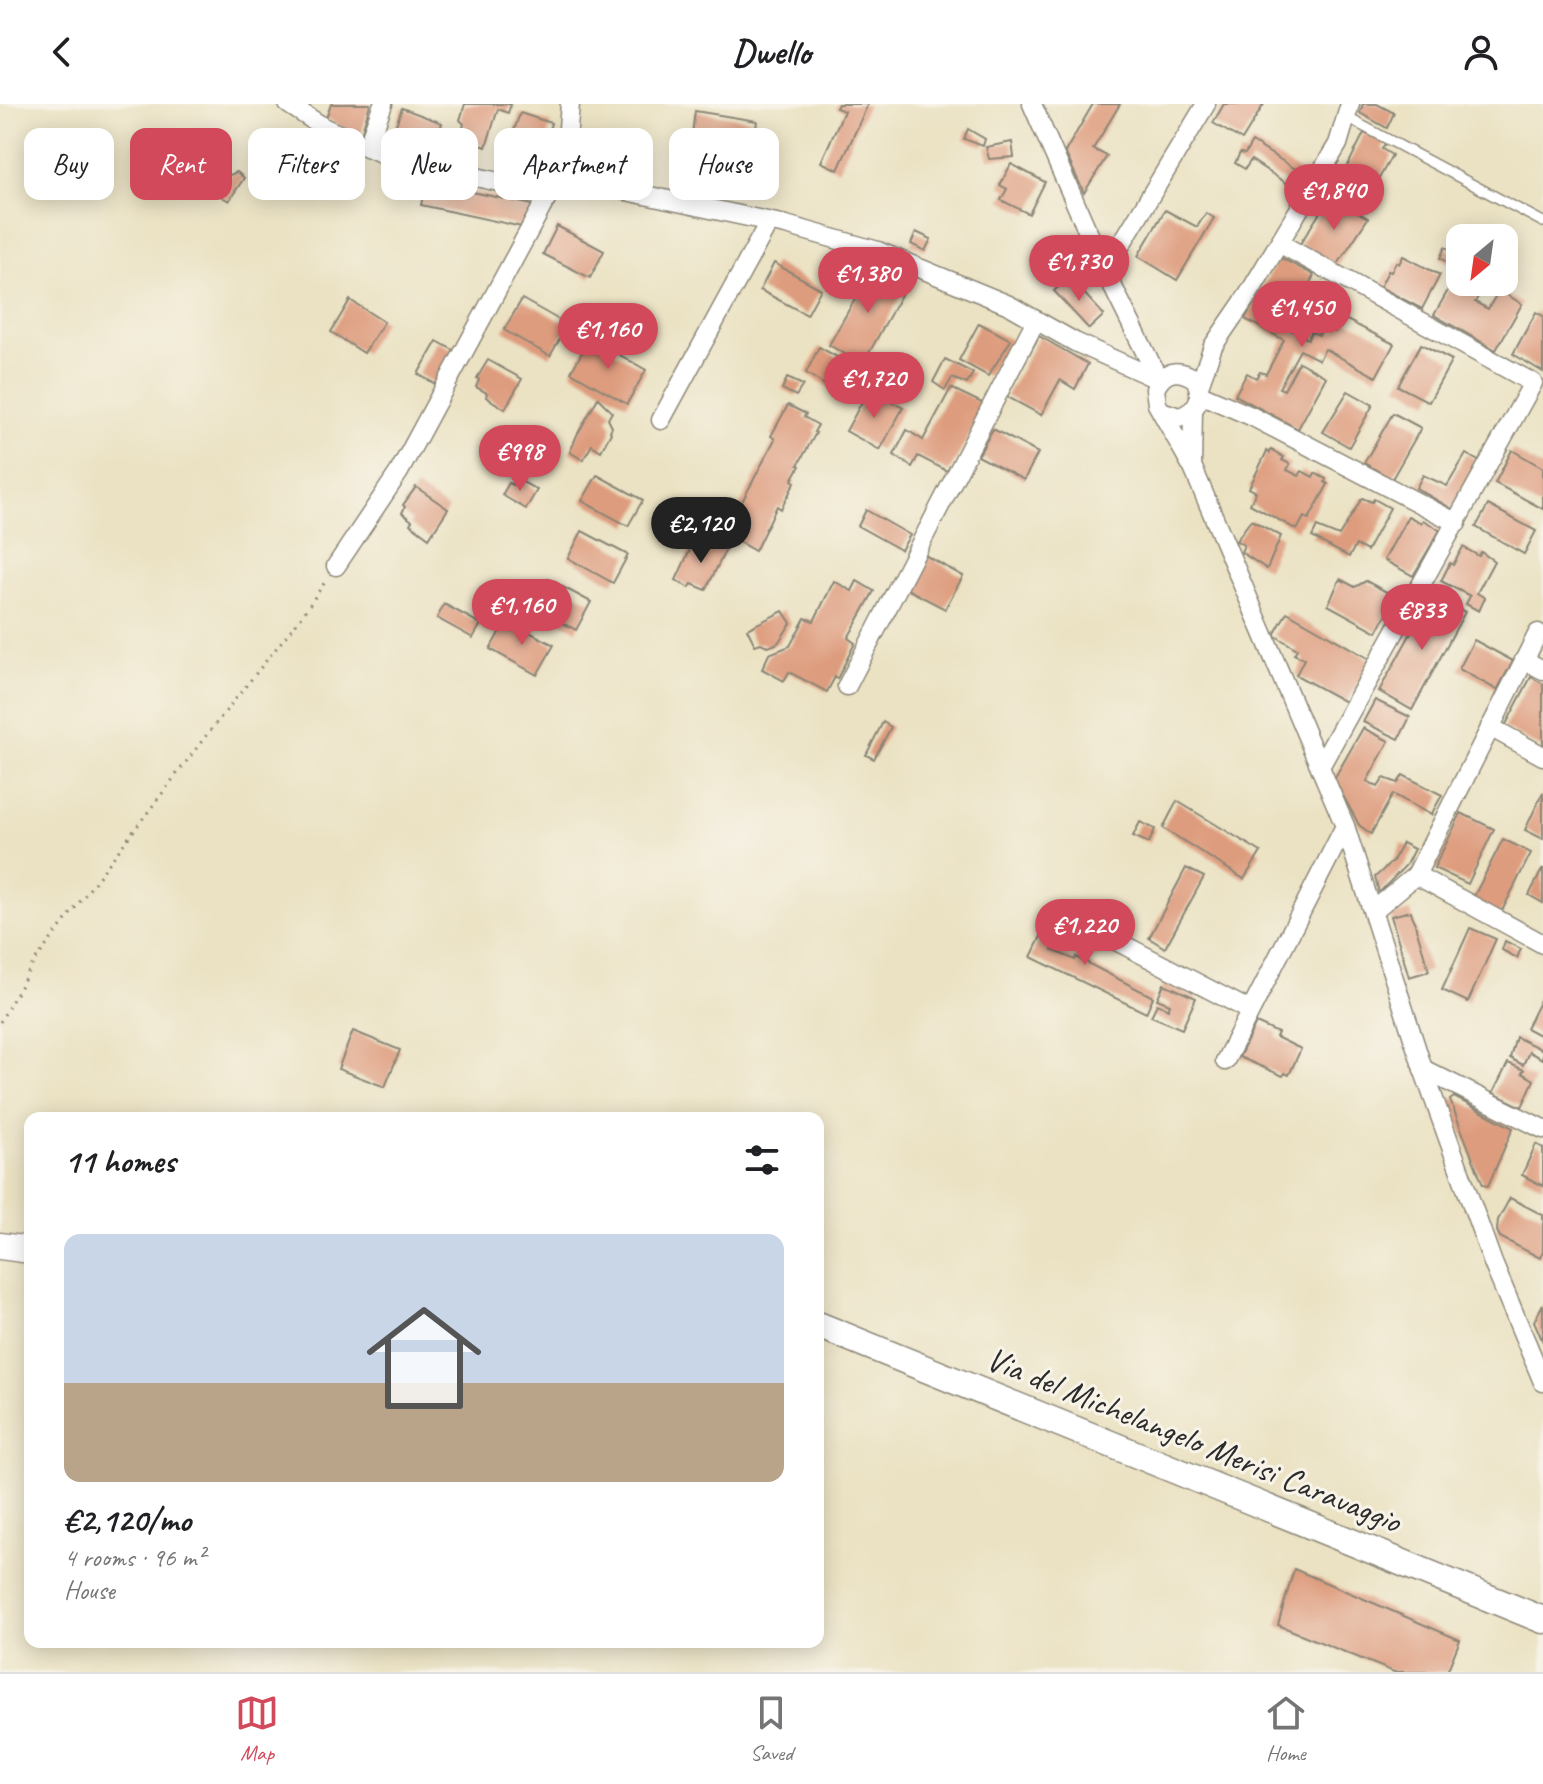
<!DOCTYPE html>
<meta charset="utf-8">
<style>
:root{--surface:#fff;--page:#f2f2f2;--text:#202124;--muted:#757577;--line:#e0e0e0;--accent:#d1495b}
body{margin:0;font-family:Caveat,sans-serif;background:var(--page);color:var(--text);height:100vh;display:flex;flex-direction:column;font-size:30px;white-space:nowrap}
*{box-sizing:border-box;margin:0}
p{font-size:26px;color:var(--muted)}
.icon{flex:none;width:44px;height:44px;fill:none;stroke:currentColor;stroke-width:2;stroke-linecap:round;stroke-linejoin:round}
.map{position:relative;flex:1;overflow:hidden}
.details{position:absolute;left:24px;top:1008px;width:800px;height:536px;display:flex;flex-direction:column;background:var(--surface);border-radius:16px;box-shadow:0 4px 20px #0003}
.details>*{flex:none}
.banner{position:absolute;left:24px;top:24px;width:800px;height:72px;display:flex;gap:16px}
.needle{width:52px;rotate:209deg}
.tools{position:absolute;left:1446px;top:120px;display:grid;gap:16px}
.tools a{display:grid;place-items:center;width:72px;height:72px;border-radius:16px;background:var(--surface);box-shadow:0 4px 20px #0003;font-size:40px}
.price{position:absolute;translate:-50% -68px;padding:0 18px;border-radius:28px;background:var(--accent);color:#fff;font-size:26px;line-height:52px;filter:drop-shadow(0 2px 4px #0008)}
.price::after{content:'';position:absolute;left:50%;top:48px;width:24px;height:18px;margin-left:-12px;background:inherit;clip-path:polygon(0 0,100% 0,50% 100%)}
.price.active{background:#222;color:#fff}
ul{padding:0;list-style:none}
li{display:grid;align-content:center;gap:16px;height:424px;padding:0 40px}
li+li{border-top:2px solid var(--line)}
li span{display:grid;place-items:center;height:248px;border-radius:16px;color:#555}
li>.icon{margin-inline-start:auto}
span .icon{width:144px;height:144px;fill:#fffc;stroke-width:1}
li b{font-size:34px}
h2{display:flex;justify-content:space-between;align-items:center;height:96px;padding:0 40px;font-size:34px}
.chip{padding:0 28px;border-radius:16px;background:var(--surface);box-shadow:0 4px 20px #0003;font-size:28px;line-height:72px}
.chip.active{background:var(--accent);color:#fff}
header{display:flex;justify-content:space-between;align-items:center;height:104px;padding:0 40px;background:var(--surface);font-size:36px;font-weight:600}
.tab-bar{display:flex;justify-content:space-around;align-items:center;height:112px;border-top:2px solid var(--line);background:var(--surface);font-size:22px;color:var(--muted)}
.tab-bar a{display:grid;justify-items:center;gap:4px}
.tab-bar .active{color:var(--accent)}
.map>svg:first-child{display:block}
.building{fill:#de9c7e}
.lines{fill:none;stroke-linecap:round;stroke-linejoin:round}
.lane-casing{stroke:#8b8677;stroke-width:12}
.street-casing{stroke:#8b8677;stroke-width:21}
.secondary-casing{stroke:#8b8677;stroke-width:29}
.path{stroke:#8b8677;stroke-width:3;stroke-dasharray:2 6;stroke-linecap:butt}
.lane{stroke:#fff;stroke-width:9}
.street{stroke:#fff;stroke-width:18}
.secondary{stroke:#fff;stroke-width:26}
.labels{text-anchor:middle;stroke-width:6;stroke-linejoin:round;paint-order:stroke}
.street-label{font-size:34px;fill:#2b2b2b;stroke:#f7f3e8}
</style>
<header><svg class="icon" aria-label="back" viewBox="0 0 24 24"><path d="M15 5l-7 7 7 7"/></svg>Dwello<svg class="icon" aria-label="person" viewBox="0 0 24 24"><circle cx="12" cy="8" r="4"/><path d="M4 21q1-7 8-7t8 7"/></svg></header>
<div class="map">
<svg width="1543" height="1568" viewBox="0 0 1543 1568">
<rect width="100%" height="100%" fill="#f7f3e8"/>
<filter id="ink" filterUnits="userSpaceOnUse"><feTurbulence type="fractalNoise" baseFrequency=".0125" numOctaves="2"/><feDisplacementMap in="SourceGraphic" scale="16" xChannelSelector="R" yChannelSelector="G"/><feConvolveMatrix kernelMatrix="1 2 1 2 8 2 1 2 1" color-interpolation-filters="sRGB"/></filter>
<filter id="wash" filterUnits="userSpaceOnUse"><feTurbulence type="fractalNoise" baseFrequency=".006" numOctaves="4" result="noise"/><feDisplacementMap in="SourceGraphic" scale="32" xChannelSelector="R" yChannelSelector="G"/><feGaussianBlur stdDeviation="1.8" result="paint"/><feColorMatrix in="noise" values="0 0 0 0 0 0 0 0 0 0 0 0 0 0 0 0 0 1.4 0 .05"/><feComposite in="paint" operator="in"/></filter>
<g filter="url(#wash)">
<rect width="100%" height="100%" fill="#ebe2c3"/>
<g id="blocks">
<!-- building -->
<g class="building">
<polygon points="331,0 370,0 360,34 326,14"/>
<polygon points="465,0 511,0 508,9 498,5 486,43 460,34 464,20 460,16"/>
<polygon points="838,0 868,0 838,66 821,58 844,7 836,4"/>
<polygon points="1093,0 1120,0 1093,45 1107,52 1084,89 1065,48"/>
<polygon points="1224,0 1264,0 1242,36 1213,19"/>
<polygon points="1363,0 1377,0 1394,9 1387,24 1360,9"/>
<polygon points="402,4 442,19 431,54 389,40"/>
<polygon points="695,7 757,17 752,55 690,46"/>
<polygon points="520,9 551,19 536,76 500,68"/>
<polygon points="968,25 985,35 983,42 964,35"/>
<polygon points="1364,29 1386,38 1382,45 1392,51 1370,91 1345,78 1344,69"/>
<polygon points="298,34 332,54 310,89 277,69"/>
<polygon points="1012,38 1014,53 989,55 986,43"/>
<polygon points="1252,38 1302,69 1292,83 1251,56 1245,65 1235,59 1240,49 1245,50"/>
<polygon points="1011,60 1045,78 1029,110 1001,96 1007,85 1000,81"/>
<polygon points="237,68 244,74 229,97 217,90 227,72"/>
<polygon points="426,78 533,101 522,123 421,101"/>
<polygon points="1330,93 1368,114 1336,163 1300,140"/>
<polygon points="1165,106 1197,123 1206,109 1214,114 1177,176 1138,152"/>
<polygon points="557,122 604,147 590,174 543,150"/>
<polygon points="916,128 931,135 925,147 911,140"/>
<polygon points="1445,143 1459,151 1454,162 1440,154"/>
<polygon points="1403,152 1440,171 1422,205 1380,183 1388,167 1391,168 1396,158 1399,160"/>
<polygon points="1279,153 1314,171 1302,195 1268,214 1308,235 1311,228 1319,231 1324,222 1335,228 1343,214 1394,240 1376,273 1325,245 1319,256 1300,246 1279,284 1284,286 1299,258 1326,273 1298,325 1235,291 1247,269 1256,274 1260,268 1266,270 1284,236 1245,215"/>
<polygon points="774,159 821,185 807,211 760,186"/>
<polygon points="874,161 907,180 863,260 829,241"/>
<polygon points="1460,165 1460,178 1486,179 1475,198 1488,205 1499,186 1522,200 1496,246 1434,211"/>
<polygon points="1069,173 1104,211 1089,225 1054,187"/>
<polygon points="522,195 568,221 550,252 504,226"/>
<polygon points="350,196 384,218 364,249 331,228"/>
<polygon points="1536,208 1543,212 1543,268 1513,250"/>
<polygon points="979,219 1011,236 988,272 959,256"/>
<polygon points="1039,232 1088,260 1075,285 1060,276 1041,311 1006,292"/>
<polygon points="590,234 646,266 627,300 571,268"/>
<polygon points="437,237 455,247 437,281 418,270"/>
<polygon points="1421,240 1452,256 1429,298 1398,282"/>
<polygon points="819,243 857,264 842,292 806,269"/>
<polygon points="945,255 973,269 967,280 952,274 945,286 933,278"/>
<polygon points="488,256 522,275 505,305 486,293 487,289 476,283 479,276 477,274"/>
<polygon points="787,274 803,281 796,292 782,285"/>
<polygon points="951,284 986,301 949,368 918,352 912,363 894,351 907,326 923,336"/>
<polygon points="869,285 903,304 880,346 846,327"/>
<polygon points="1348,287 1373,301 1349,343 1323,328"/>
<polygon points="598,294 612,308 608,315 612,323 610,327 611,329 601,347 592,341 583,356 570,348 577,331"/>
<polygon points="788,301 806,310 804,313 818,321 814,328 816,329 798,361 800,362 792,376 795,378 781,405 777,402 755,447 725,430 775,335 771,332"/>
<polygon points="1393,309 1421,324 1392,375 1364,359"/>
<polygon points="993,325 1038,349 1024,376 978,352"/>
<polygon points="1271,346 1284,353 1282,356 1290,360 1287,366 1299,372 1302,367 1313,373 1315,369 1326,375 1325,378 1328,380 1309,415 1304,413 1297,426 1250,400 1256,388 1249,384 1267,347 1270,349"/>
<polygon points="1512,346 1543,364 1543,405 1495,379"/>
<polygon points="1466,350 1480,358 1454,406 1416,384 1423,371 1447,382"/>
<polygon points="597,371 643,396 628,422 582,397"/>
<polygon points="517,375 537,386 526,405 502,391 509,379 513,381"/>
<polygon points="416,383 448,405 429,434 410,420 412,417 402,409 405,403 403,401"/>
<polygon points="1362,394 1372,398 1374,395 1390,404 1367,447 1356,441 1349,453 1312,433 1317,423 1339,432"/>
<polygon points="1488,401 1536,427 1524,450 1476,423"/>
<polygon points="866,406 910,431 901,446 858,422"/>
<polygon points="1408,412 1421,419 1423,416 1440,426 1413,472 1384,456"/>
<polygon points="1251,416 1281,432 1267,465 1241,448 1244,441 1236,437"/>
<polygon points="582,427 628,451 613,479 568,454"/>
<polygon points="713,435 727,443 706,486 692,480 689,484 676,476 693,439 707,445"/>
<polygon points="1463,443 1479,452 1481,448 1494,457 1477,489 1485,494 1479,507 1466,500 1470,492 1441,477 1450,459 1453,461"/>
<polygon points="921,449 963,472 945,505 905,484"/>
<polygon points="548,475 591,498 576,526 533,504"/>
<polygon points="1340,475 1355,483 1366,477 1396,493 1377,528 1328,501"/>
<polygon points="834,477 852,487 857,477 874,487 848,534 855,539 837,575 835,573 827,588 789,568 784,577 762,565 769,550 790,542 805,514 814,517"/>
<polygon points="1432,491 1465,508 1412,606 1379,587"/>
<polygon points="444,500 481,520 473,534 437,514"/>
<polygon points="783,507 791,519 778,539 769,543 761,539 755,541 747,525"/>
<polygon points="1287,508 1371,556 1347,599 1296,571 1304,555 1294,550 1297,545 1274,531"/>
<polygon points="506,516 554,541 537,571 490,545"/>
<polygon points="1474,536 1513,557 1497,586 1459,565"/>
<polygon points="1531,573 1543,580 1543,645 1504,624"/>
<polygon points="1375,596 1410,613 1399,635 1363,618"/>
<polygon points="883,618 891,623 874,655 866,651"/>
<polygon points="1363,624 1389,637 1367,677 1378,683 1384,674 1398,679 1403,671 1442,691 1431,711 1393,690 1371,730 1359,721 1334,675"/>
<polygon points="1543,688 1543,735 1525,726"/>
<polygon points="1177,697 1261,748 1244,775 1163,724"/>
<polygon points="1461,709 1494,725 1468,780 1434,764"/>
<polygon points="1140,718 1155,725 1149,739 1133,732"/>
<polygon points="1503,735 1531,749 1499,813 1471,798"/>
<polygon points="1402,739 1414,745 1406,761 1379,789 1375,773 1393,757"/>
<polygon points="1186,764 1204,773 1165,844 1149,834"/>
<polygon points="1543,764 1543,799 1529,791"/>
<polygon points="1056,801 1069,808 1052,846 1075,856 1076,853 1153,893 1146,909 1031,853"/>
<polygon points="1411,807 1429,867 1409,873 1391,812"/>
<polygon points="1470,824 1496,835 1468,898 1442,886"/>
<polygon points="1505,837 1521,845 1517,854 1502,846"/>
<polygon points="1164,880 1196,894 1182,925 1151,912 1157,900 1168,905 1170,900 1157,895"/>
<polygon points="1543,890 1543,933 1526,924"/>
<polygon points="1256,919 1278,929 1276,933 1301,945 1289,971 1285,969 1283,972 1239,953"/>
<polygon points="353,927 400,946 385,983 338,965"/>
<polygon points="1516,933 1543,946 1542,955 1529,948 1523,961 1510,954"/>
<polygon points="1508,959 1524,966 1522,969 1534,976 1522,1003 1493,989"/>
<polygon points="1454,993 1513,1024 1488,1082 1483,1081 1450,996"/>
<polygon points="1536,1040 1543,1044 1543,1082 1522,1071"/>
<polygon points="1510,1094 1543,1111 1543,1148 1540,1154 1500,1133 1497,1127 1498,1116"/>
<polygon points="1543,1200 1543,1238 1534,1217"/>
<polygon points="1294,1465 1460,1536 1447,1568 1394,1568 1278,1521"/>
</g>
</g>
</g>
<g filter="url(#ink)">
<use href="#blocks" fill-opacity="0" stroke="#8b8677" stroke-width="2"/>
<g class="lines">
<!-- lane casing -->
<g class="lane-casing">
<polyline id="lane" points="1346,13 1543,118"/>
</g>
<!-- street casing -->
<g class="street-casing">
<g id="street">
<polyline points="288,0 325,24 381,49 458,69 548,89 598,81 786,121 878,147 1009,201 1075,238 1159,276"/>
<polyline points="1032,0 1105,167 1159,276"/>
<polyline points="367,43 383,0"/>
<polyline points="1279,139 1533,279 1321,661"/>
<polyline points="1105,167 1206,0"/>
<polyline points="1199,282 1213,242 1248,191 1338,40 1350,0"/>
<polyline points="1200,290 1251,312 1457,419"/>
<path d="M1161,307L1179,313C1198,307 1204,293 1195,275C1178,264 1164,266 1155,285L1157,300L1193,364L1345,722L1423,965L1493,1159L1543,1278"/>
<polyline points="661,316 769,118"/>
<polyline points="1192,362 1193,306"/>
<polyline points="336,462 399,368 565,60 570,0"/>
<polyline points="1524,556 1543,566"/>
<polyline points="847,582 1036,216"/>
<polyline points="1490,623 1543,652"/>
<polyline points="1416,771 1538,529"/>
<polyline points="1373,807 1416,771 1543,840"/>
<polyline points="1099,828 1249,906"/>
<polyline points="1225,957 1345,722"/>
<polyline points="1423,965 1543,1025"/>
</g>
</g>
<!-- secondary casing -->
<g class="secondary-casing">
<g id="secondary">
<polyline points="0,1142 30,1146"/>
<polyline points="818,1221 1543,1516"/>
</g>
</g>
<!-- path -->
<polyline class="path" points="0,918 34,858 205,633 302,512 327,475"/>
<!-- lane -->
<use href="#lane" class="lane"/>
<!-- street -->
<use href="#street" class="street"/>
<!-- secondary -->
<use href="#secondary" class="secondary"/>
</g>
</g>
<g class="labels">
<!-- street labels -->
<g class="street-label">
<text transform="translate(1194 1335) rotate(22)" y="12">Via del Michelangelo Merisi Caravaggio</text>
</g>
</g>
</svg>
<div class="tools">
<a><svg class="needle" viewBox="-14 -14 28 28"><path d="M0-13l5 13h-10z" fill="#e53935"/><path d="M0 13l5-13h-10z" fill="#757577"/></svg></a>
</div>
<b class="price" style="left:1334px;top:128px">€1,840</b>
<b class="price" style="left:1079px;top:199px">€1,730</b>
<b class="price" style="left:868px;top:211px">€1,380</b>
<b class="price" style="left:1302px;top:245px">€1,450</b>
<b class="price" style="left:608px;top:267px">€1,160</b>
<b class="price" style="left:874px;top:316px">€1,720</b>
<b class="price" style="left:520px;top:389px">€998</b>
<b class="price active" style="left:701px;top:461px">€2,120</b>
<b class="price" style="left:522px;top:543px">€1,160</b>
<b class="price" style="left:1422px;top:548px">€833</b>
<b class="price" style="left:1085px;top:863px">€1,220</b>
<div class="banner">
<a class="chip">Buy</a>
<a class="chip active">Rent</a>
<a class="chip">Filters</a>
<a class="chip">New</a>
<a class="chip">Apartment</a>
<a class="chip">House</a>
</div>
<section class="details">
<h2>11 homes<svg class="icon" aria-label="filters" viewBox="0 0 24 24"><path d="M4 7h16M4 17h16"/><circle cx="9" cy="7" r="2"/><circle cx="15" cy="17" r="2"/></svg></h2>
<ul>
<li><span style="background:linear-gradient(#c9d6e8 60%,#b9a48a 0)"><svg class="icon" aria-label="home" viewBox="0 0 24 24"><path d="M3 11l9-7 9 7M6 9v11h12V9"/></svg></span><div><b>€2,120/mo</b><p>4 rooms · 96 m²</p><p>House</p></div></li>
</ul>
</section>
</div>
<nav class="tab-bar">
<a class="active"><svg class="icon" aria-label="map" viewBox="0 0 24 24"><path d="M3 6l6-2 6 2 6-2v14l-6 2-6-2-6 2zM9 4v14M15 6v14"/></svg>Map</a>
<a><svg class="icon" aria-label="saved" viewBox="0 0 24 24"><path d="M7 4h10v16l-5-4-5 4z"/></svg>Saved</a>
<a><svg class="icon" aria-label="home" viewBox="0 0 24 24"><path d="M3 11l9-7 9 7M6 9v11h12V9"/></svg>Home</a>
</nav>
